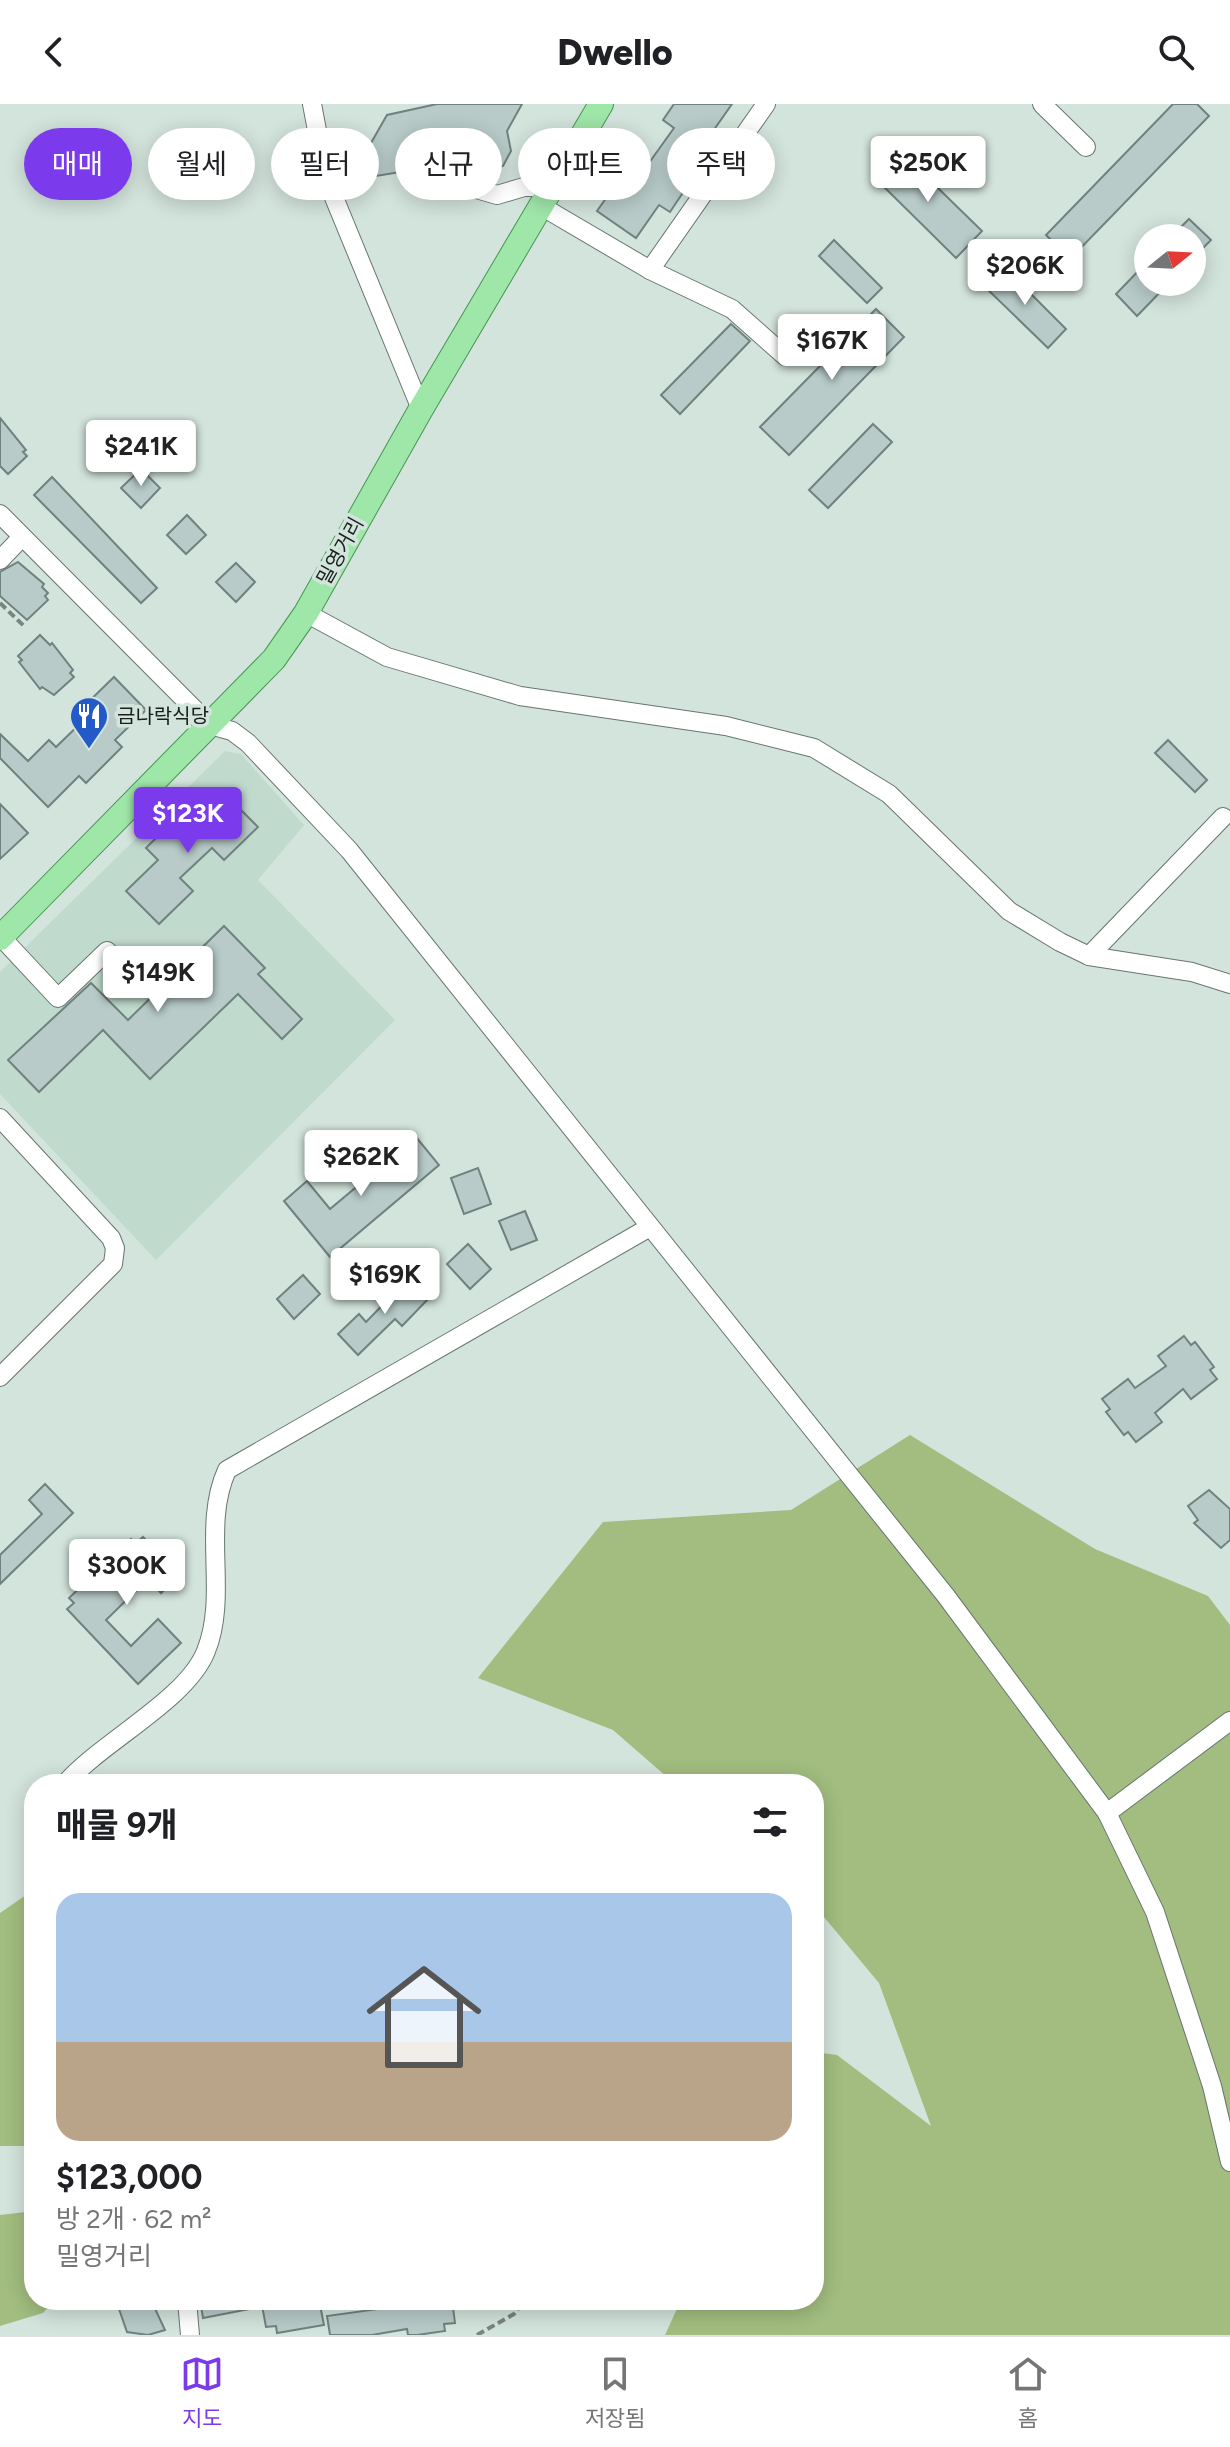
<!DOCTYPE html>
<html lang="ko">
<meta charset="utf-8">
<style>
:root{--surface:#fff;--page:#f6f6f6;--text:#202124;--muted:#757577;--line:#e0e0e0;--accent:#7c3aed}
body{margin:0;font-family:Figtree,"Noto Sans KR",sans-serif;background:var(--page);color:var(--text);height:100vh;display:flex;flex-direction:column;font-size:30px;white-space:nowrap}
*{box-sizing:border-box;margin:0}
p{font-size:26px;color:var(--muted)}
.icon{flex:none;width:44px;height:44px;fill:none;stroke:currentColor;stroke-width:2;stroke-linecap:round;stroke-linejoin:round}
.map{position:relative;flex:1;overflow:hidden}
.drawer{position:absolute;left:24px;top:1670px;width:800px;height:536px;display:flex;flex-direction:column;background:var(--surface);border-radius:32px;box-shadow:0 4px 20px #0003}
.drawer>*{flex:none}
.banner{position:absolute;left:24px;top:24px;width:800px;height:72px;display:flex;gap:16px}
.needle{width:52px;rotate:72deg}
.tools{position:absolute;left:1134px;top:120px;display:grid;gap:16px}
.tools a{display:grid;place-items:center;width:72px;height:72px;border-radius:50%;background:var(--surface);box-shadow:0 4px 20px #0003;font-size:40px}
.price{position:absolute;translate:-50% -68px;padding:0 18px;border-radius:8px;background:#fff;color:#222;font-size:26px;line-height:52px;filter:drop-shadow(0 2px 4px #0008)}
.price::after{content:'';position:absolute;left:50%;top:48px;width:24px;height:18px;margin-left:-12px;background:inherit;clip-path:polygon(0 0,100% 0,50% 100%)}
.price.on{background:var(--accent);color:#fff}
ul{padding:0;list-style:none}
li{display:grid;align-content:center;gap:16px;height:424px;padding:0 32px}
li span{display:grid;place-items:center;height:248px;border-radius:24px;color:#555}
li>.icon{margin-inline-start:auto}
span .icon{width:144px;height:144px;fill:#fffc;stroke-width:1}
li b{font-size:34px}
h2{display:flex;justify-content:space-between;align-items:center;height:96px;padding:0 32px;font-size:34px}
.tag{padding:0 28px;border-radius:36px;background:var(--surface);box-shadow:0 4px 20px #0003;font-size:28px;line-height:72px}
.tag.on{background:var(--accent);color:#fff}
header{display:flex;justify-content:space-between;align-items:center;height:104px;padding:0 32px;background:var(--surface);font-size:36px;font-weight:800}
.tabs{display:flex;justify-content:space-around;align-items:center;height:112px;border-top:2px solid var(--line);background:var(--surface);font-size:22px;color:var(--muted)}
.tabs a{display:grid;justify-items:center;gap:4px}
.tabs .on{color:var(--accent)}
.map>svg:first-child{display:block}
.built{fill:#c1dace}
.forest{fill:#a2bd7f}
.building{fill:#b8cbc8;stroke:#70827f;stroke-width:2}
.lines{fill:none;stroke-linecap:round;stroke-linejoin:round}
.minor-casing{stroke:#67766f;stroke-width:20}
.major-casing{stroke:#469652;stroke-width:26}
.path{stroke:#79857f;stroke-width:4;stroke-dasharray:8 4;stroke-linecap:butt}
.minor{stroke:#fff;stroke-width:18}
.major{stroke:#9fe6a9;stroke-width:24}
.labels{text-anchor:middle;stroke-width:7;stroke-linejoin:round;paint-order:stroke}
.street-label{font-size:20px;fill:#181e1b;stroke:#d3e4dc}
.poi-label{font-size:20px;fill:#181e1b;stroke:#d3e4dc;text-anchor:start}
</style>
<header><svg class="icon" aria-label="back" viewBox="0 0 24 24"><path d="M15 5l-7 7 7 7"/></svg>Dwello<svg class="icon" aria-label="search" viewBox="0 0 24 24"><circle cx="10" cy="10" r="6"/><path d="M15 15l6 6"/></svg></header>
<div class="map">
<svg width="1230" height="2231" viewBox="0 0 1230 2231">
<rect width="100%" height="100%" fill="#d3e4dc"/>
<!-- built -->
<polygon class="built" points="225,647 241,650 304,721 258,776 395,916 156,1156 0,990 0,868"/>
<!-- forest -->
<g class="forest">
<polygon points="910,1331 1095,1445 1208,1492 1230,1521 1230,2231 665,2231 681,2196 814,2196 814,1948 837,1951 931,2022 879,1879 814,1801 814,1680 675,1680 613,1626 478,1574 603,1418 791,1406"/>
<polygon points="26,1791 34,1791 34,2042 0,2042 0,1809"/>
<polygon points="34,2107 34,2196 54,2196 43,2209 0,2222 0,2111"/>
</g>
<!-- building -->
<g class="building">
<polygon points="437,0 522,0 507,27 511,47 503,62 480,69 461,58 370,73 360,65 359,60 387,11"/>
<polygon points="674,0 732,0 690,60 698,66 670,108 659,101 636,134 597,107 624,69 636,77 674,24 663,16"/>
<polygon points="1173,0 1197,0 1209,12 1070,155 1046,131"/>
<polygon points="900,47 982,127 956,154 874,73"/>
<polygon points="1189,115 1211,136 1192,155 1192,134 1170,134"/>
<polygon points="834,136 882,184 867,199 819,152"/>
<polygon points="1148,157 1148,178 1170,178 1137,212 1116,190"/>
<polygon points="1003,162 1066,225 1048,244 984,182"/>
<polygon points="876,205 904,233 789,351 760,323"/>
<polygon points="731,220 750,237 680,310 661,291"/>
<polygon points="0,314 26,346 23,348 27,352 8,370 0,362"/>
<polygon points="873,320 892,338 828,404 809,386"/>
<polygon points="141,365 160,384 141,404 121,384"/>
<polygon points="52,373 157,484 141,499 34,391"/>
<polygon points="187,411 206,431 186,450 167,431"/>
<polygon points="18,458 44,480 42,483 48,489 45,492 48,496 27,516 0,492 0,468"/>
<polygon points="236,459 255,478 236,498 216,478"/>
<polygon points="40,531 50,541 52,539 73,566 70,569 74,573 54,591 42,583 40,585 19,558 22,556 18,552"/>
<polygon points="114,573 146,606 115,636 122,643 86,679 79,672 48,703 0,654 0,630 28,657 49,636 56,643 87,613 80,606"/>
<polygon points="1168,636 1207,676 1195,688 1155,649"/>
<polygon points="225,690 258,723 224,756 212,744 180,774 193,787 159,820 126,787 158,756 146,744 182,708 194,721"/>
<polygon points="0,700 28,729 0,755"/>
<polygon points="224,822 265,864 258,870 302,915 282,935 238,890 150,975 103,926 39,988 8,956 91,879 128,916"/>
<polygon points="416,1033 439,1061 330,1153 284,1097 307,1077 330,1105"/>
<polygon points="478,1064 491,1100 464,1110 451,1074"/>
<polygon points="525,1107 537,1136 511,1146 499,1117"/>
<polygon points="468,1140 491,1165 470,1185 447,1160"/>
<polygon points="303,1171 320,1190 294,1215 277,1195"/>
<polygon points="410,1173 430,1193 402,1222 395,1215 358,1251 338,1230 359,1210 366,1218"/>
<polygon points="1184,1232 1191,1241 1195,1238 1214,1263 1210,1266 1217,1275 1191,1295 1183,1285 1155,1309 1162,1318 1136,1338 1128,1328 1124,1331 1106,1308 1110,1305 1102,1295 1128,1275 1135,1284 1166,1262 1158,1252"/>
<polygon points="45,1380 73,1409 0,1480 0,1451 42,1410 29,1396"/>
<polygon points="1209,1386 1230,1405 1230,1436 1221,1444 1194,1419 1198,1416 1188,1402"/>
<polygon points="143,1433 180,1471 161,1489 148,1475 106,1516 131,1542 158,1515 181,1539 138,1580 67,1505 74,1499 69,1494 131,1435 135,1440"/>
<polygon points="123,2196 151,2196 165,2226 148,2231 127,2228 119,2205 125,2203"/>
<polygon points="200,2196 255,2196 255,2204 203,2214"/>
<polygon points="261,2196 319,2196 324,2221 277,2229 276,2222 266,2223"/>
<polygon points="412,2196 452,2196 455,2219 444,2220 445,2227 417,2231 408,2231 407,2225 372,2231 330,2231 327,2212 393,2203 393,2198"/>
</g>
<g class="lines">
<!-- minor casing -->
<g class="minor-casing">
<g id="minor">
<polyline points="312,0 326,74 421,305"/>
<polyline points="1042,0 1086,43"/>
<polyline points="466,82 497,91 524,83 552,83"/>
<polyline points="541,102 650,166 732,205 785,252"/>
<polyline points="650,166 766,0"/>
<polyline points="0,410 210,621 232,627 248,639 349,746 946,1492 1107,1709 1155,1808 1212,1982 1230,2058"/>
<polyline points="0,456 22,433"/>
<polyline points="306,509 387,553 520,592 726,622 814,644 889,690 1009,807 1060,838 1089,852 1192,868 1230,880"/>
<polyline points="1,833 58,894 107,847 142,884"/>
<polyline points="1089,852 1223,713"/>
<polyline points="0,1014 111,1134 115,1144 113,1160 0,1273"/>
<path d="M65,1680C101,1638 187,1596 206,1547C229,1490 201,1423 227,1366L650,1123"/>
<polyline points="1107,1709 1230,1617"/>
<polyline points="187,2196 190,2231"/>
</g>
</g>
<!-- major casing -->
<g class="major-casing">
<polyline id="major" points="0,834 274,555 306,509 421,305 601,0"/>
</g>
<!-- path -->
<g class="path">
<polyline points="0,499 26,524"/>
<polyline points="477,2231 514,2210 525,2196"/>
</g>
<!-- minor -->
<use href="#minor" class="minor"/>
<!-- major -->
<use href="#major" class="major"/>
</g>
<!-- icons -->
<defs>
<g id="restaurant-pin" transform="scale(2)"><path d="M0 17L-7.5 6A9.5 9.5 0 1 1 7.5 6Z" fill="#235ac7" stroke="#d3e4dc"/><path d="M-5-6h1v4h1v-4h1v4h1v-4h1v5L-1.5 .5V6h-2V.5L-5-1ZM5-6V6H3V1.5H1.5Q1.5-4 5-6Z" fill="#fff"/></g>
</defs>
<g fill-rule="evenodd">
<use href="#restaurant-pin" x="89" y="612"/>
</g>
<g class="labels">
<!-- street labels -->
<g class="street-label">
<text transform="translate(340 447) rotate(-61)" y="7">밀영거리</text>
</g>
<!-- poi labels -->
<g class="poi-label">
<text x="117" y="619">금나락식당</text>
</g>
</g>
</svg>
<div class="tools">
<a><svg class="needle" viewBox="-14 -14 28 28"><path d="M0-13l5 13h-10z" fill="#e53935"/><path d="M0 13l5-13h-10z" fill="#757577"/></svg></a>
</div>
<b class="price" style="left:928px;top:100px">$250K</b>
<b class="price" style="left:1025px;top:203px">$206K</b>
<b class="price" style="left:832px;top:278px">$167K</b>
<b class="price" style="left:141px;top:384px">$241K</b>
<b class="price on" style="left:188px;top:751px">$123K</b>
<b class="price" style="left:158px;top:910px">$149K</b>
<b class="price" style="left:361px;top:1094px">$262K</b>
<b class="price" style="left:385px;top:1212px">$169K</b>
<b class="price" style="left:127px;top:1503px">$300K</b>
<div class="banner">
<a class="tag on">매매</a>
<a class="tag">월세</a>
<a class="tag">필터</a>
<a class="tag">신규</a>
<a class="tag">아파트</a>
<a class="tag">주택</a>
</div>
<section class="drawer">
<h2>매물 9개<svg class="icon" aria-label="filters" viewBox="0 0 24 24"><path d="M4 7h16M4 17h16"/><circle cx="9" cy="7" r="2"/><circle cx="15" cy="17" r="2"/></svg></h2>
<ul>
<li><span style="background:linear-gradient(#a9c7e8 60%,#b9a48a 0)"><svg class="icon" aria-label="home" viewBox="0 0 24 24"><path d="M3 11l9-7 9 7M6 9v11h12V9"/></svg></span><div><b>$123,000</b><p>방 2개 · 62 m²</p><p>밀영거리</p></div></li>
</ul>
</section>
</div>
<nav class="tabs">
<a class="on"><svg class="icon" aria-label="map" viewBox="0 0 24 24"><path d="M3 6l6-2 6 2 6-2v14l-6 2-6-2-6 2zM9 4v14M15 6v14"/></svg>지도</a>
<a><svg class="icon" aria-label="saved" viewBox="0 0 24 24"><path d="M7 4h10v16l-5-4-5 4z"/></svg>저장됨</a>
<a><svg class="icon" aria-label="home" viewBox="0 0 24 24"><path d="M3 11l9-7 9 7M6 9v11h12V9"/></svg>홈</a>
</nav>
